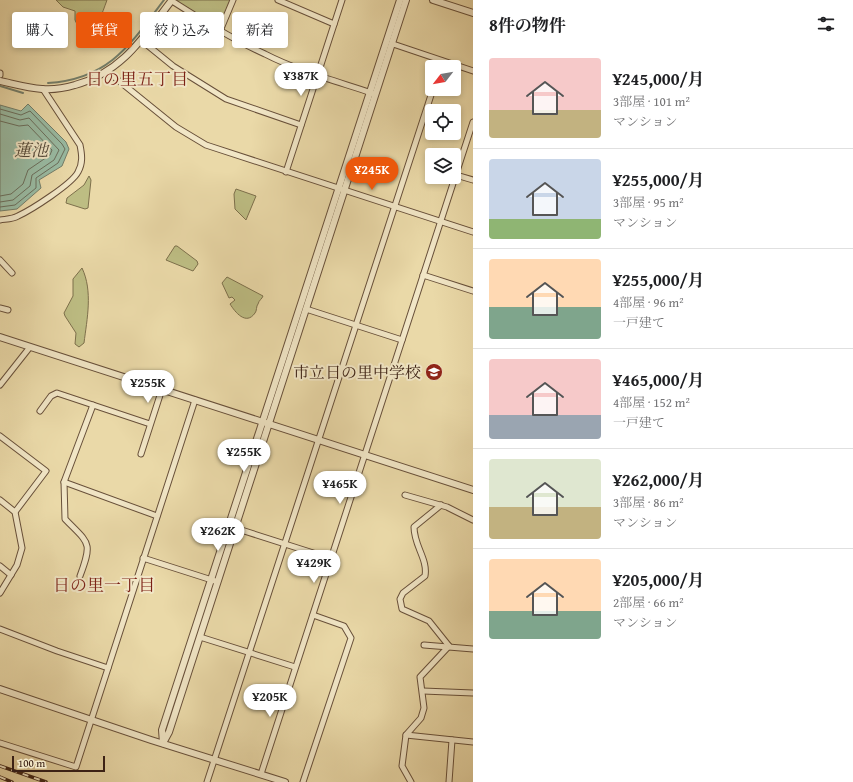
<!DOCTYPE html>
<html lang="ja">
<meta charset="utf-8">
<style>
:root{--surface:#fff;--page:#f2f2f2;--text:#202124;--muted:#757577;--line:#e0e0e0;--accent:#ea580c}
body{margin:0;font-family:"Gentium Book Plus","Noto Serif JP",serif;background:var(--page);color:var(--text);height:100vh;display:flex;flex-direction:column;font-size:15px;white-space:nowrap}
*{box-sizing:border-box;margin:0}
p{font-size:13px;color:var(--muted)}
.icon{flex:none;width:22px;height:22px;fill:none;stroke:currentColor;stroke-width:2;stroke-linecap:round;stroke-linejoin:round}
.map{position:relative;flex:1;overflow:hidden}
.drawer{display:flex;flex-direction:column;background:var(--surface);width:380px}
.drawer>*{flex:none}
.guide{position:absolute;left:12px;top:12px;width:380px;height:36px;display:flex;gap:8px}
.needle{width:26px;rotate:239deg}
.fabs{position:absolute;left:425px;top:60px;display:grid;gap:8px}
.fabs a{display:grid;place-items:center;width:36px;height:36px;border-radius:4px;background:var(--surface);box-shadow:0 2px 6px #0003;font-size:20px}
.scale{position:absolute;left:12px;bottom:10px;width:93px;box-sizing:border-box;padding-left:4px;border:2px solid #3d2215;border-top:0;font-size:11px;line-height:14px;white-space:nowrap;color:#3d2215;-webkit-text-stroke:3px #f1e6c6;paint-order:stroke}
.price{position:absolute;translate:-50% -34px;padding:0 9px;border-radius:14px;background:#fff;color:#222;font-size:13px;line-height:26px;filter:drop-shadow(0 1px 2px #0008)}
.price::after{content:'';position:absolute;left:50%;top:24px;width:12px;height:9px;margin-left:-6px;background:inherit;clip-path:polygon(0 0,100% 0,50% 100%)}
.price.on{background:var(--accent);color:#fff}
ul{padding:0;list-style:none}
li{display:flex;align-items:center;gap:12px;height:100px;padding:0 16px}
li+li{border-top:1px solid var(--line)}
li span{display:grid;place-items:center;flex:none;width:112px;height:80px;border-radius:4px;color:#555}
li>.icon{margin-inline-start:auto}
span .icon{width:48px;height:48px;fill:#fffc;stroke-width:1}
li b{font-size:17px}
h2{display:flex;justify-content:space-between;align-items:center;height:48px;padding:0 16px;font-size:17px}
.tag{padding:0 14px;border-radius:4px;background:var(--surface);box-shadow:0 2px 6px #0003;font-size:14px;line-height:36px}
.tag.on{background:var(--accent);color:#fff}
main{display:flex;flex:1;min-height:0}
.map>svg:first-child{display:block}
.green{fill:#bdbd83;stroke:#7d704c}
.water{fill:#99bba3;stroke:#747e6a}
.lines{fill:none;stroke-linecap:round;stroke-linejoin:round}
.shore{stroke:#6b6e5c;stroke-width:1}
.stream{stroke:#747e6a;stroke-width:2}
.minor-casing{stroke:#68503a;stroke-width:7}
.tertiary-casing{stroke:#68503a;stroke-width:8}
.minor{stroke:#f1e6c6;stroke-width:5}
.tertiary{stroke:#f1e6c6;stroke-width:6}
.rail-casing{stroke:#3d2215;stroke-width:3.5}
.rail{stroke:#f1e6c6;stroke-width:2;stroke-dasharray:6;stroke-linecap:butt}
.labels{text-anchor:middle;stroke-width:4;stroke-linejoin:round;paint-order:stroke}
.poi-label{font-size:16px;fill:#3d2215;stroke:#f1e6c6;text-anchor:end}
.neighbourhood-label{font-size:17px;fill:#7a1f14;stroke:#f1e6c6}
.water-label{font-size:17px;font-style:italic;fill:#544838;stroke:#f1e6c6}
</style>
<main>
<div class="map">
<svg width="473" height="782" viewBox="0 0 473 782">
<rect width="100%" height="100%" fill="#ead9a8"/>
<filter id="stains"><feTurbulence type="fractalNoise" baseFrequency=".005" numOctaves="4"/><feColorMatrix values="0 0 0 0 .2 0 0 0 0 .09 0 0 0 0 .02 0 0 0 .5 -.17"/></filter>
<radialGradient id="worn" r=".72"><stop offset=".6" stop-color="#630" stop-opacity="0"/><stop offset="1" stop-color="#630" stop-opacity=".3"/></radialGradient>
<!-- green -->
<g class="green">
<path d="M56,0H107C102,14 97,30 83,37L75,20V11L63,7Z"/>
<polygon points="177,0 231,0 221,24 218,26 178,2"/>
<polygon points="89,176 91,180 88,208 85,209 66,203 67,198 84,185"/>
<polygon points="236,189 256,196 246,220 235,209 234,194"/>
<polygon points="175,246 177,246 197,261 198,264 193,271 166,260"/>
<path d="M82,268C93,291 87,319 84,343L79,347L75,344L76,333L65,316L64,313L73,296V279Z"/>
<path d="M227,277L263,296C262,299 259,300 258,304C256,306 257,311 255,313C246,326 235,312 230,304L235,300L232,297L229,298L222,283Z"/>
</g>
<!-- water -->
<polygon class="water" points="28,104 66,142 69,149 62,166 39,180 41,188 17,209 0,211 0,105 21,111"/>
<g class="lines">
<!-- shore -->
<g class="shore">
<polyline points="0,109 21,115 30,111 62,144 65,149 58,163 36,178 36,188 15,205 0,207"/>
<polyline points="0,114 20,120 29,118 59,150 54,160 32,175 30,186 13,200 0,202"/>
<polyline points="0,121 19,126 28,125 52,150 50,155 28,170 23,184 11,194 0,196"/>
</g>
<!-- stream -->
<g class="stream">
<path d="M48,83C109,79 130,45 164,0"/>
<polyline points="0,86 23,93"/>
</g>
<!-- minor casing -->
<g class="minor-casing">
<g id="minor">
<polyline points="278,0 334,24"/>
<path d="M172,1C202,20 232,39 265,54C298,71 336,81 372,93"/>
<polyline points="220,31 233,0"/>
<polyline points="141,40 173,66 226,99 301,125"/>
<polyline points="393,44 473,71"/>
<polyline points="440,67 442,61"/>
<polyline points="108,72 176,127 206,145 473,232"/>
<polyline points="0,73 0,75"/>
<polyline points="286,172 342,0"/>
<polyline points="456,175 473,180"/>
<path d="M0,220C6,219 13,219 18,216C31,210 72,184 78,172C83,163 82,155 80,145L43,89"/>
<polyline points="0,260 12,273"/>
<polyline points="423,275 473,291"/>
<polyline points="0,308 8,310"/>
<polyline points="306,309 402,340"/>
<polyline points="0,385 30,347"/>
<polyline points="40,411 51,396 57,393 150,424"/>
<polyline points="0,436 46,471 15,512"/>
<polyline points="141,454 162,389"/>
<polyline points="64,482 157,516"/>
<polyline points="405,495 447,507 473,520"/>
<polyline points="0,500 15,512 22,548 17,565 0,593"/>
<path d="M441,505L414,527C414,546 428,559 425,576L403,593L400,599L402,609L429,621L449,646"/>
<polyline points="235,528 332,559"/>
<polyline points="143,558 215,581"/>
<polyline points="0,566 11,575"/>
<path d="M80,576C93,541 89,544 65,519L64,482L93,405"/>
<polyline points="0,629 57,651 108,668"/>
<polyline points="200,637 295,667"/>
<polyline points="424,645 473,649"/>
<polyline points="423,691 473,693"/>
<polyline points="406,735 473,742"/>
<polyline points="0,743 76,767 195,400"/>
<polyline points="261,774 473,122"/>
<polyline points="207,782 433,89"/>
<polyline points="303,782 351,638 344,626 313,615"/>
<polyline points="411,782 402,766 406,735 421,718 424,708 420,677 449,646"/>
<polyline points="449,782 452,740"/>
</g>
</g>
<!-- tertiary casing -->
<g class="tertiary-casing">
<g id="tertiary">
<polyline points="433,0 473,13"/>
<path d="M0,81C14,84 28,88 42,89C54,90 65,88 75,85C123,72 144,36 172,0"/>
<polyline points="0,337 473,490"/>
<polyline points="0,689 151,740 285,782"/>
<polyline points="163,743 169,732 406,0"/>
<polyline points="163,743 162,730 400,0"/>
</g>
</g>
<!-- minor -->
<use href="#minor" class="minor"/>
<!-- tertiary -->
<use href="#tertiary" class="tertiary"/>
<!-- rail casing -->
<g class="rail-casing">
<g id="rail">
<polyline points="0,766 46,782"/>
<polyline points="0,777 12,782"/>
</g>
</g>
<!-- rail -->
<use href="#rail" class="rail"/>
</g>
<!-- icons -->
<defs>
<g id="school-disc" transform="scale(0.9)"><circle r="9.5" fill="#8f2418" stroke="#f1e6c6"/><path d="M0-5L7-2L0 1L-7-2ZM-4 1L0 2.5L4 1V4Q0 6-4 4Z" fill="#fff"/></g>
</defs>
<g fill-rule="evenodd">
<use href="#school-disc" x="434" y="372"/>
</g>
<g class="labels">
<!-- poi labels -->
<g class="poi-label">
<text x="421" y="378">市立日の里中学校</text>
</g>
<!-- neighbourhood labels -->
<g class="neighbourhood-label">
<text x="137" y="85">日の里五丁目</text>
<text x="104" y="591">日の里一丁目</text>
</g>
<!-- water labels -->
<g class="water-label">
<text x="31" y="156">蓮池</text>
</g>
</g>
<rect width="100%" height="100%" filter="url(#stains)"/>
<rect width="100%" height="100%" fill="url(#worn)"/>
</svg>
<div class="fabs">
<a><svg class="needle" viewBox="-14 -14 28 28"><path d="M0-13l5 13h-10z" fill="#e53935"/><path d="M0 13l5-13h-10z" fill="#757577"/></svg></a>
<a><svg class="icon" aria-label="locate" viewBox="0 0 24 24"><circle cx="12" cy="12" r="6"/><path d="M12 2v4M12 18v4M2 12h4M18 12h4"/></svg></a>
<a><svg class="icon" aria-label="layers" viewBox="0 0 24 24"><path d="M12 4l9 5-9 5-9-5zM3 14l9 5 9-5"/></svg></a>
</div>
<div class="scale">100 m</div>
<b class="price" style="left:301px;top:97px">¥387K</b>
<b class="price on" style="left:372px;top:191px">¥245K</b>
<b class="price" style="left:148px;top:404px">¥255K</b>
<b class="price" style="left:244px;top:473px">¥255K</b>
<b class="price" style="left:340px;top:505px">¥465K</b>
<b class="price" style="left:218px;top:552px">¥262K</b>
<b class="price" style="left:314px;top:584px">¥429K</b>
<b class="price" style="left:270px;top:718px">¥205K</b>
<div class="guide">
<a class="tag">購入</a>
<a class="tag on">賃貸</a>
<a class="tag">絞り込み</a>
<a class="tag">新着</a>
</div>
</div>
<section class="drawer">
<h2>8件の物件<svg class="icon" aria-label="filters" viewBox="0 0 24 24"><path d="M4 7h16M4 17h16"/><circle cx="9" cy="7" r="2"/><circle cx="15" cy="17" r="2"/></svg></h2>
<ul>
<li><span style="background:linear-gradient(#f6c9c9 65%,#c2b280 0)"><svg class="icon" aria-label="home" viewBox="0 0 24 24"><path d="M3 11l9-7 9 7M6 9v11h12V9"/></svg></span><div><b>¥245,000/月</b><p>3部屋 · 101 m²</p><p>マンション</p></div></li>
<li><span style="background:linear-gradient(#c9d6e8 75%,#8fb573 0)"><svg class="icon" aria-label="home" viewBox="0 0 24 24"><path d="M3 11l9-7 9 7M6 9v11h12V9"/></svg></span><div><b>¥255,000/月</b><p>3部屋 · 95 m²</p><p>マンション</p></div></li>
<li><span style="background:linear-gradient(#ffd9b3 60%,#7fa58c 0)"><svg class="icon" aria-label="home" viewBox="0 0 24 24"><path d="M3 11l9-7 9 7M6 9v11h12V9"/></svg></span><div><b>¥255,000/月</b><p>4部屋 · 96 m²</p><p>一戸建て</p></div></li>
<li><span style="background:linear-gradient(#f6c9c9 70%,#9aa5b1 0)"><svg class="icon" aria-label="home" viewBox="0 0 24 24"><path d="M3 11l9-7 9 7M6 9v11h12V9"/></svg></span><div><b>¥465,000/月</b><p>4部屋 · 152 m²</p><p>一戸建て</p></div></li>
<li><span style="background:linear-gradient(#dfe7d0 60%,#c2b280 0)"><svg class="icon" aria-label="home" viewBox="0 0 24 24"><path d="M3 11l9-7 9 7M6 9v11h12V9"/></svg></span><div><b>¥262,000/月</b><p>3部屋 · 86 m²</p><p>マンション</p></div></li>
<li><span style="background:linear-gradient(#ffd9b3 65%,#7fa58c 0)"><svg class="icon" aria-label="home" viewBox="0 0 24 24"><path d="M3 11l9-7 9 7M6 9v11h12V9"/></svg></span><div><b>¥205,000/月</b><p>2部屋 · 66 m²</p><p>マンション</p></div></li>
</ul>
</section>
</main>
